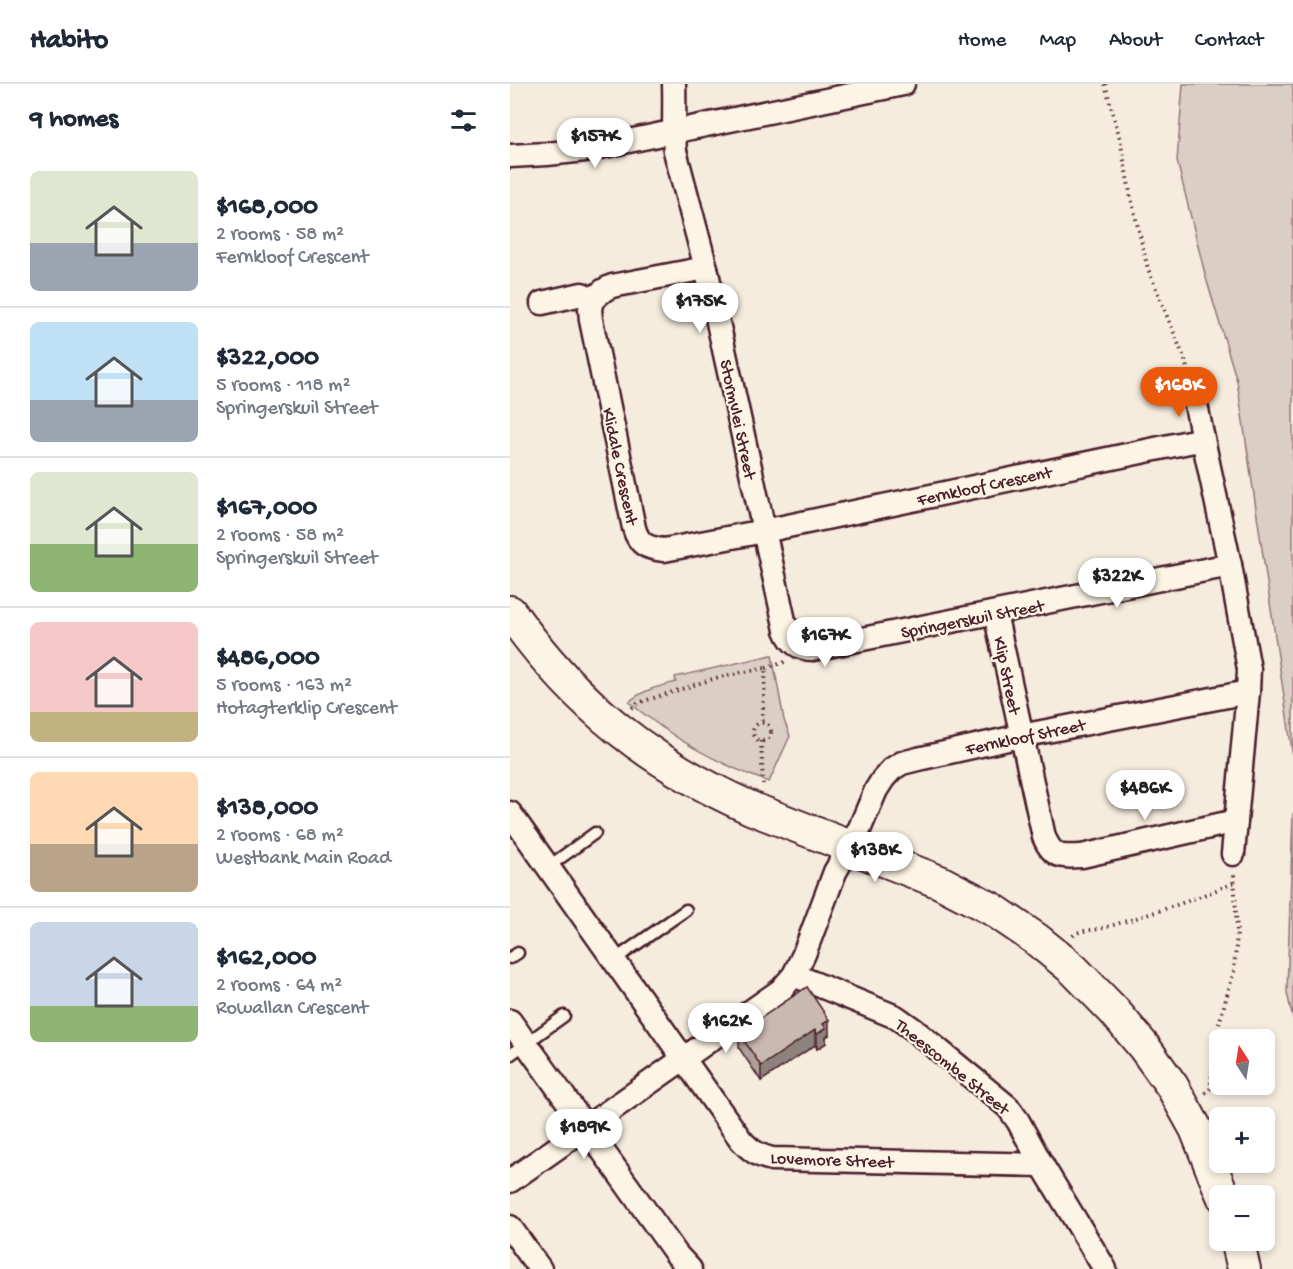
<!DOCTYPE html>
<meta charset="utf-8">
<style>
:root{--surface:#fff;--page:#f6f6f7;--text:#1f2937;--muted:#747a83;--line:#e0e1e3;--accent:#ea580c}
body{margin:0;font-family:"Gochi Hand",sans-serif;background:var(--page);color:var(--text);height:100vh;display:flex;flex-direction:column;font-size:22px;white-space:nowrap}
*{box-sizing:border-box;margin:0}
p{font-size:20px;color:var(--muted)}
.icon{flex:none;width:33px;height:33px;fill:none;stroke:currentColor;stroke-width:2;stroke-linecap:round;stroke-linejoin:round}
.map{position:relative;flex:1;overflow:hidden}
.drawer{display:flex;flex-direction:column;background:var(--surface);width:510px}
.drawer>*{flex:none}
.needle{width:39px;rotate:348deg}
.tools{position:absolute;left:699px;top:945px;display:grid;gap:12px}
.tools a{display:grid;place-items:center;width:66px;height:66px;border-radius:9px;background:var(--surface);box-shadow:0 3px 9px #0003;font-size:30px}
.price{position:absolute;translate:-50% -51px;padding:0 14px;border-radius:21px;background:#fff;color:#222;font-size:20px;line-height:39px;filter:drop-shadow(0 2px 3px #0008)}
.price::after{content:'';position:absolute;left:50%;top:36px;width:18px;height:14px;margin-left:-9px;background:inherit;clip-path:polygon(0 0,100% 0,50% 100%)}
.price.selected{background:var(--accent);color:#fff}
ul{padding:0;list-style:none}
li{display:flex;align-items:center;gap:18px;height:150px;padding:0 30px}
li+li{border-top:2px solid var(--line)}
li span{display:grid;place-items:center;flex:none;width:168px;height:120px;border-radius:9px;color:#555}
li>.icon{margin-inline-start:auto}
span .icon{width:72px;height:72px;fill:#fffc;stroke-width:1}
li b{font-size:26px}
h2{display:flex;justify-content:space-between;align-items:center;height:72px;padding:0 30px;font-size:26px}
header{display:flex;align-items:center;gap:36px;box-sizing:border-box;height:84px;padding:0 30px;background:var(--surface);border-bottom:2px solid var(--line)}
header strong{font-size:28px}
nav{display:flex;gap:33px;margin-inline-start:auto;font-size:21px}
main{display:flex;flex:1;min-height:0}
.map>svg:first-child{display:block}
.green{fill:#dbcec4;stroke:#927678;stroke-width:1.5}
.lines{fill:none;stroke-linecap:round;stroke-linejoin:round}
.lane-casing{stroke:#4a1f2b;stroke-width:15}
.street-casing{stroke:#4a1f2b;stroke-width:27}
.secondary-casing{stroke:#4a1f2b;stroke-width:36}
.path{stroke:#4a1f2b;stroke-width:4;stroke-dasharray:1.5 4.5;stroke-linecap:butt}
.lane{stroke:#fcf5e5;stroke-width:10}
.street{stroke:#fcf5e5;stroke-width:22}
.secondary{stroke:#fcf5e5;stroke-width:32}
.wall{fill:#ae9f98;stroke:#4a1f2b;stroke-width:1.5}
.shaded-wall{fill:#8d827c;stroke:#4a1f2b;stroke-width:1.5}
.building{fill:#cab9b1;stroke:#4a1f2b;stroke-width:1.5}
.labels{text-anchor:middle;stroke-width:4.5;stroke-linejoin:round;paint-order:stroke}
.street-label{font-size:18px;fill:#4a1f2b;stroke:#fcf5e5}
</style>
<header>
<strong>Habito</strong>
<nav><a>Home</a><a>Map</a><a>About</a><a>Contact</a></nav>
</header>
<main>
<section class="drawer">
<h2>9 homes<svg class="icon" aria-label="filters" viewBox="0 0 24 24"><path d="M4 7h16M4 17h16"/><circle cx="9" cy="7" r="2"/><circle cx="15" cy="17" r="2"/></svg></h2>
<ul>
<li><span style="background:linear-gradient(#dfe7d0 60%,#9aa5b1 0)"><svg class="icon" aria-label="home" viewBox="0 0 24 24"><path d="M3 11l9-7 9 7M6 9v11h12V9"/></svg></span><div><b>$168,000</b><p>2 rooms · 58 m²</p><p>Fernkloof Crescent</p></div></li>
<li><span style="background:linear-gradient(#bfe0f5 65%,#9aa5b1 0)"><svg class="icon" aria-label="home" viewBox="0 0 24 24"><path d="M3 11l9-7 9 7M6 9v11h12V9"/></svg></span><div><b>$322,000</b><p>5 rooms · 118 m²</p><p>Springerskuil Street</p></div></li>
<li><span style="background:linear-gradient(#dfe7d0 60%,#8fb573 0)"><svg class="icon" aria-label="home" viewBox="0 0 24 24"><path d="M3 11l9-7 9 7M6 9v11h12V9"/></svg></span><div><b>$167,000</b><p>2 rooms · 58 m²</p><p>Springerskuil Street</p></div></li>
<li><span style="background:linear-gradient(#f6c9c9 75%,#c2b280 0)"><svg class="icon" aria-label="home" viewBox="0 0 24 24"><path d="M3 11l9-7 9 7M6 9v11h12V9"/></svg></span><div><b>$486,000</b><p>5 rooms · 163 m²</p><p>Hotagterklip Crescent</p></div></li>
<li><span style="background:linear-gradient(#ffd9b3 60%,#b9a48a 0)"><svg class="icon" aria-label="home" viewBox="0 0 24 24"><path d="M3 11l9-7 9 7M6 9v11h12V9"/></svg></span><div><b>$138,000</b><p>2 rooms · 68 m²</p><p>Westbank Main Road</p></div></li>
<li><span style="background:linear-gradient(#c9d6e8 70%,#8fb573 0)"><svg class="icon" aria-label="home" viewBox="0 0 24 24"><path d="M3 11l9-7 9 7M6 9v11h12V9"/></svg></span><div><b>$162,000</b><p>2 rooms · 64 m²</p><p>Rowallan Crescent</p></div></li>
</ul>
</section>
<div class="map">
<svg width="783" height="1185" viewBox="0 0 783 1185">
<rect width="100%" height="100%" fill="#f5ecde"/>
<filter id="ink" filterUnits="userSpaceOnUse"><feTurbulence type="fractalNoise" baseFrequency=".0167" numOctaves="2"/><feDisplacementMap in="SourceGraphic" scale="12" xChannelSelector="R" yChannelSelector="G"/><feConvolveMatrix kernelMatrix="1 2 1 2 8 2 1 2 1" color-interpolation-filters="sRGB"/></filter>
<g filter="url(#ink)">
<!-- green -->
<g class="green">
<polygon points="673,0 783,0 783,673 727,297 696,194 667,77"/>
<path d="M262,571L274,636L280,652L259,698C205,679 162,654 119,618C132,606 150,602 166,598L165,593Z"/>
<polygon points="783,729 783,935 777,909"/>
</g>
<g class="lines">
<!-- lane casing -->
<g class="lane-casing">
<g id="lane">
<polyline points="38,783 85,749"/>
<polyline points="0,874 8,869"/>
<polyline points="104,876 176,826"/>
<polyline points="0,971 54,932"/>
</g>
</g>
<!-- street casing -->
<g class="street-casing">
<g id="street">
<path d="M164,0C165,23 163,45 165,67L196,184L276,546C281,559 289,565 303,565L720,481"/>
<polyline points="0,72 37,70 75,66 393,0"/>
<path d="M196,184L102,202L94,206L82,216L80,225L81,236L124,444C129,461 137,464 154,466L254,447L693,355L720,481L739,585L738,608L726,737L572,772C551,773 543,774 534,753L485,529"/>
<polyline points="32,219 72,210 82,216"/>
<polyline points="683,306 693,355"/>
<path d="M0,729L231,1056C240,1066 248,1072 262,1075L532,1081"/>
<polyline points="723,770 726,737"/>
<polyline points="284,891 386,933 403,945 498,1023 508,1037 532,1081 595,1185"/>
<polyline points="0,937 167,1171 180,1185"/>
<polyline points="0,1097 271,906 284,891 294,870 325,788 349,746 366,706 373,695 382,685 392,679 408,675 511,652 738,608"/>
<polyline points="0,1143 30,1185"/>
</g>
</g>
<!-- secondary casing -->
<g class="secondary-casing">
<g id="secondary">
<path d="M0,528C65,620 139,679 243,725L430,798L482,825L526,855L563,885L604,927L634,963L662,1002L686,1045L713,1112"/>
<polyline points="727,1156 734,1185"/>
</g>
</g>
<!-- path -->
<g class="path">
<polyline points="595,0 610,55 621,114 638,185 675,276 678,288"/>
<polyline points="256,584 275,578"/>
<polyline points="122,624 128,619 209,593 256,584 252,639"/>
<circle cx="252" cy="648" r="9"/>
<polyline points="251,657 253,700"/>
<path d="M563,852C569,845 584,847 593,844C638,831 682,817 725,798"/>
<polyline points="695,1009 700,1005 708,943 724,887 727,849 724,789"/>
</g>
<!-- lane -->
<use href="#lane" class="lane"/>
<!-- street -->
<use href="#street" class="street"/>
<!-- secondary -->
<use href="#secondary" class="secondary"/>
</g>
<!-- wall -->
<polygon class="wall" points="297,903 319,951 316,953 316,959 307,965 305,961 251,997 229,964 229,949"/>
<!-- shaded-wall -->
<g class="shaded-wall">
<polygon points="319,936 319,951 316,953 316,959 307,965 307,950 313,940"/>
<polygon points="305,946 305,961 251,997 251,982"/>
</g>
<!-- building -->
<polygon class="building" points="297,903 319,936 313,940 316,944 307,950 305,946 251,982 229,949"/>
</g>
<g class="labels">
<!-- street labels -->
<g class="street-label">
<text transform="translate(229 335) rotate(78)" y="6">Stormvlei Street</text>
<text transform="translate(111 382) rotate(78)" y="6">Klidale Crescent</text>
<text transform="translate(474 401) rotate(-12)" y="6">Fernkloof Crescent</text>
<text transform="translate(462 534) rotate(-11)" y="6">Springerskuil Street</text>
<text transform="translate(498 591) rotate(78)" y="6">Klip Street</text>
<text transform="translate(515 652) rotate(-12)" y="6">Fernkloof Street</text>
<text transform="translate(443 982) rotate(39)" y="6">Theescombe Street</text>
<text transform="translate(322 1075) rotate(2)" y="6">Lovemore Street</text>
</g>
</g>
</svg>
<div class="tools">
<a><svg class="needle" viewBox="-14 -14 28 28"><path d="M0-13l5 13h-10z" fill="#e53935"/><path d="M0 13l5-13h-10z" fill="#747a83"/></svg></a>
<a>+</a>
<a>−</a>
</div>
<b class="price" style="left:85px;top:85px">$157K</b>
<b class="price" style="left:190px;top:250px">$175K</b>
<b class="price selected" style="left:669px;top:334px">$168K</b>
<b class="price" style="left:607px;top:525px">$322K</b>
<b class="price" style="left:315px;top:584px">$167K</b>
<b class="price" style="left:635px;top:737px">$486K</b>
<b class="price" style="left:365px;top:799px">$138K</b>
<b class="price" style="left:216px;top:970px">$162K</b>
<b class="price" style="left:74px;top:1076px">$189K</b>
</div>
</main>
